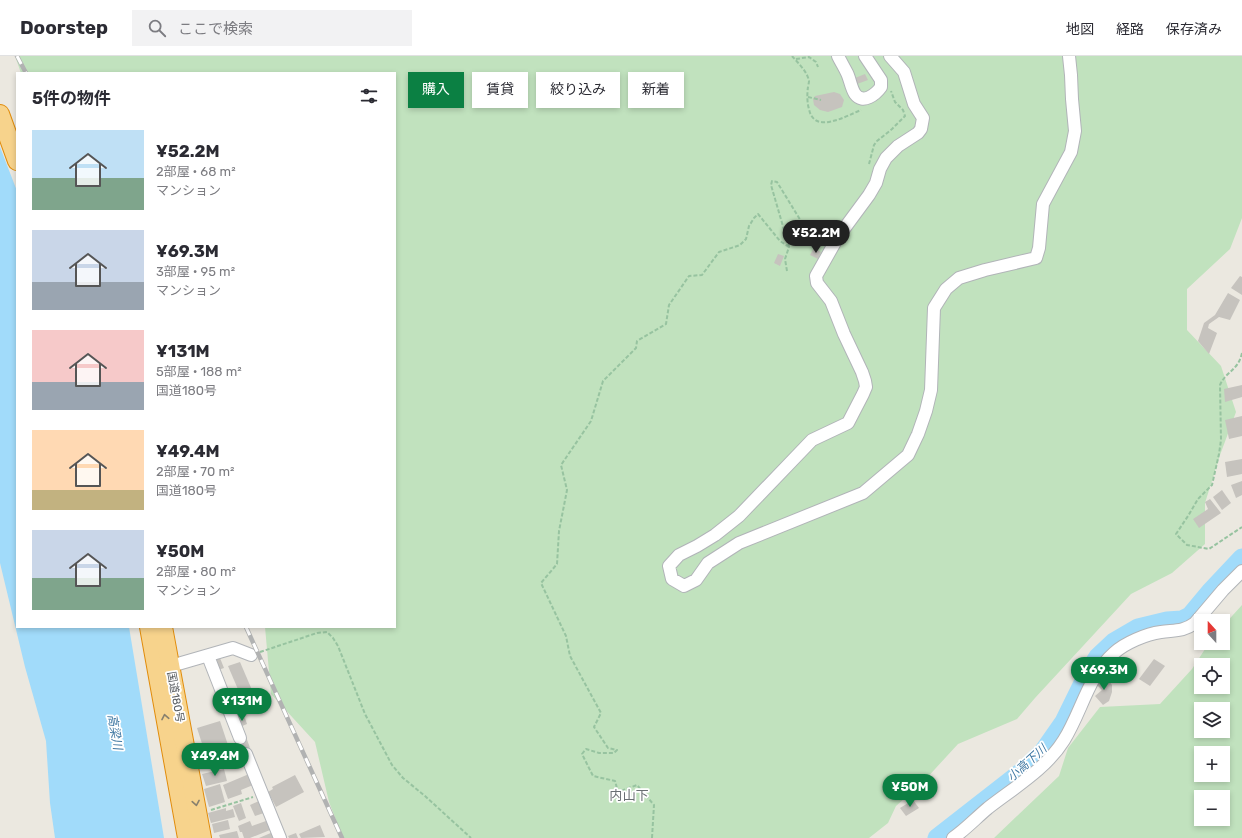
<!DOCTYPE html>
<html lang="ja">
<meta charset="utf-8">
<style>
:root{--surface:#fff;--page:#f2f2f3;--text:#2b2b33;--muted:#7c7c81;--line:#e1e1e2;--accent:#0b8043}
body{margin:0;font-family:Rubik,"Noto Sans JP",sans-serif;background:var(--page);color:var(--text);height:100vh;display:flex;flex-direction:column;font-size:15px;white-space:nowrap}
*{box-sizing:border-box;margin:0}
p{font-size:13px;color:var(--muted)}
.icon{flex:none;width:22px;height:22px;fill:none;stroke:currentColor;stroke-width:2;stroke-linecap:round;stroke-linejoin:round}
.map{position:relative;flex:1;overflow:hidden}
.details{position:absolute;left:16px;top:16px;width:380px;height:556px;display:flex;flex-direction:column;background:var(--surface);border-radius:0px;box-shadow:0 2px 6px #0003}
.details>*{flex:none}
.guide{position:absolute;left:408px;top:16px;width:380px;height:36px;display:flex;gap:8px}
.needle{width:26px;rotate:339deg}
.tools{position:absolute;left:1194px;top:558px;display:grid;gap:8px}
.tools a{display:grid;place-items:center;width:36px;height:36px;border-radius:0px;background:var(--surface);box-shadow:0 2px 6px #0003;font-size:20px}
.price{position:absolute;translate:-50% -34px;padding:0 9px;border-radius:14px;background:var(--accent);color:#fff;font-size:13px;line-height:26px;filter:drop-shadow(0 1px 2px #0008)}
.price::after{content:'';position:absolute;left:50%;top:24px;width:12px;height:9px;margin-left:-6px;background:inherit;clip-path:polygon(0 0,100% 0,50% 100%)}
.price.on{background:#222;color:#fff}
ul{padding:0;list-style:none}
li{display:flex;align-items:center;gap:12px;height:100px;padding:0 16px}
li span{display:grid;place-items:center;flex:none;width:112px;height:80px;border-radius:0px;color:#555}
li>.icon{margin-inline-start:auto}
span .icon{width:48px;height:48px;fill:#fffc;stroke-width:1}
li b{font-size:17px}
h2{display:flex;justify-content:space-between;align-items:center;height:48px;padding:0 16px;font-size:17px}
.pill{padding:0 14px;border-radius:0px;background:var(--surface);box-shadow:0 2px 6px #0003;font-size:14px;line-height:36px}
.pill.on{background:var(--accent);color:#fff}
header{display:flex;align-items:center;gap:24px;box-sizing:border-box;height:56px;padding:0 20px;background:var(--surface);border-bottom:1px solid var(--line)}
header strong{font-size:19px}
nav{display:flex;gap:22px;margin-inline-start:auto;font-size:14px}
.search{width:280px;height:36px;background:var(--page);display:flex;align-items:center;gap:10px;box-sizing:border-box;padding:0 14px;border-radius:0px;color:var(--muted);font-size:15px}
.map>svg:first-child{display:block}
.green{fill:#c1e2be;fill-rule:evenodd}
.water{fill:#a1dbfa}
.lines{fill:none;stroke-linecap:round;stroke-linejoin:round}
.river{stroke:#a1dbfa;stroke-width:19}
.building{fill:#c6c3be}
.minor-tunnel{stroke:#c6c5c0;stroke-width:12;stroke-dasharray:12 6;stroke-linecap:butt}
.minor-casing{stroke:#b1b4b8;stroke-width:14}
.highway-casing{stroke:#e18c0b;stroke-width:20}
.path{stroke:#97c3a0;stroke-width:2;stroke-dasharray:4 2;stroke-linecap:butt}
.minor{stroke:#fff;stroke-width:12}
.highway{stroke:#f7d38c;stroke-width:18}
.rail-casing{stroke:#b1b2b2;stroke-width:4.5}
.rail{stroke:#fff;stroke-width:3;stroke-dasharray:9;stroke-linecap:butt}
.oneway{stroke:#88806e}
.labels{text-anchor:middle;stroke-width:3.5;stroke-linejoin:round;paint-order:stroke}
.street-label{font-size:11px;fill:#595d61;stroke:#fff}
.water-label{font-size:12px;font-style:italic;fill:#3e77a2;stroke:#fff}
.quarter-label{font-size:13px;fill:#6a6f73;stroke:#fff}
</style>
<header>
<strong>Doorstep</strong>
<div class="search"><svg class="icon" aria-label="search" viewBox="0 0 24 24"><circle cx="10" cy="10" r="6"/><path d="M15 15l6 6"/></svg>ここで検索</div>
<nav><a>地図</a><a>経路</a><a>保存済み</a></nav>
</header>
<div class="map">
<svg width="1242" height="782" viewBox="0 0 1242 782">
<rect width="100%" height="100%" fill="#ebe8e0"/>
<!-- green -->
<g class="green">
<polygon points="15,0 1242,0 1242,162 1230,193 1187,233 1187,274 1221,310 1236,356 1220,399 1205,447 1205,488 1172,517 1131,538 1035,642 1017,663 958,688 924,725 896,750 888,767 869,782 343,782 329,746 315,686 271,638 265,571 395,571 395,17 21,17"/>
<path d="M1242,549V782H994L1059,720L1068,692L1100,651L1160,648L1192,613L1209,587H1223V570ZM1201,609H1223V631H1201ZM1201,653H1223V675H1201ZM1201,697H1223V719H1201ZM1201,741H1223V763H1201Z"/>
</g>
<!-- water -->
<polygon class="water" points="0,91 17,135 17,571 129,571 164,782 55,782 50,747 46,685 25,611 0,507"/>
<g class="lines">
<!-- river -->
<polyline class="river" points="937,782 1024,714 1043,696 1064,666 1089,615 1098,601 1114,586 1138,572 1167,565 1182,564 1190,560 1210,536 1242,502"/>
</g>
<!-- building -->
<g class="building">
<polygon points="865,18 868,24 857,28 855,22"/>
<polygon points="834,36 840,38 844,44 842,51 828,56 820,54 814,49 813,43 815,40"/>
<polygon points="814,192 821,196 818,203 810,199"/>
<polygon points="778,198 784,200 780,210 774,207"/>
<polygon points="1240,220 1242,221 1242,239 1231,232"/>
<polygon points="1228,237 1240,244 1230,264 1219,261 1209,268 1208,272 1217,277 1209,298 1198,285 1204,267 1215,259"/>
<polygon points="1242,329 1242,341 1225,346 1224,333"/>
<polygon points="1242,360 1242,380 1229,383 1225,364"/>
<polygon points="1242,403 1242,418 1227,421 1225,406"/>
<polygon points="1242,425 1242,439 1236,442 1231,429"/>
<polygon points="1222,434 1231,447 1222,454 1213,441"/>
<polygon points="1210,443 1221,457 1199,472 1193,463 1208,453 1205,446"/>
<polygon points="220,602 224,612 218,614 215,604"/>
<polygon points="1154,603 1165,610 1150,630 1139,623"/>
<polygon points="240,606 252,634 240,638 228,610"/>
<polygon points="1105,620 1112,629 1112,636 1109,645 1103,649 1095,640 1102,634 1096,628"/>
<polygon points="245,662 247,668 240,671 237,664"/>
<polygon points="220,665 228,689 205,697 197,672"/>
<polygon points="246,683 250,693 237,698 233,688"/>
<polygon points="229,691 233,704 210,711 206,698"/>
<polygon points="224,713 227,725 206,730 202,718"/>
<polygon points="249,718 253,729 241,734 242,738 228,743 223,729"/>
<polygon points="295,719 304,736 276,751 268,736 273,733 272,731"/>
<polygon points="220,728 225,746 209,751 204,733"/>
<polygon points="913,744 919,752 906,760 900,752"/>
<polygon points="259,745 264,757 255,760 250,749"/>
<polygon points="241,747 246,762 239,765 233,750"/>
<polygon points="226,752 226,755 233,753 235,761 211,767 208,757"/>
<polygon points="228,764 230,773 214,777 212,768"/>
<polygon points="250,765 252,770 266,765 270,774 250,782 244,782 242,776 240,776 238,770"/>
<polygon points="320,769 325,781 301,782 299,778"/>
<polygon points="237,775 239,782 220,782 219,779"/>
<polygon points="273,776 275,782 259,782"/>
<polygon points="296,777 298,782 289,782 288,780"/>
</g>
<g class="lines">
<!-- minor-tunnel -->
<polyline class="minor-tunnel" points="240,682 246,698"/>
<!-- minor casing -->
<g class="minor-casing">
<g id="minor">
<path d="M838,0C841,6 844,11 847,17C850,23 851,32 855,38C863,49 876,38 881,31V24L865,0"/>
<polyline points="890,0 904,16 914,48 923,62 921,73 918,77 898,90 886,102 880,113 876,127 869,139 838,181 816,220 817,227 831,245 844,278 862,316 865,325 866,331 863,338 848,367 812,384 739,460 715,479 697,490 679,499 669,510 672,523 684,530 696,524 708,507 739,487 863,437 908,399 918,378 926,355 931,334 934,252 946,233 959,222 985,214 1036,202 1039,192 1043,148 1071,96 1075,75 1072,43 1071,19 1069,0"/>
<polyline points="208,600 240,682"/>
<polyline points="171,610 233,592 251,599"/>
<polyline points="246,698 280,782"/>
<path d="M953,782C966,773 976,762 988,752C1015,731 1046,713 1064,684C1082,655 1088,620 1114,597C1125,587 1146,578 1161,576C1174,574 1183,576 1195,567L1223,534L1242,515"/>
</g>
</g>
<!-- highway casing -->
<g class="highway-casing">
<g id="highway">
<polyline points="0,58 17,105"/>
<polyline points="149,571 187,782"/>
<polyline points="163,571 202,782"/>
</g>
</g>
<!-- path -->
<g class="path">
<path d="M792,0C798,7 807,15 809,25C809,27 808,30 808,31C807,38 807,47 809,53C814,79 846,60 861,54"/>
<polyline points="796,3 809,1 816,6 818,11"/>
<polyline points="808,41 821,44"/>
<polyline points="869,108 874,89 877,85 892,73 905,60 903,54 895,46 891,35"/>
<polyline points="787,215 785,203 789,191 771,129 772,125 777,126 804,170 809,173 824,170 836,165"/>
<path d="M1242,297C1238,315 1226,315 1220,329L1221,384L1219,398L1212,429L1198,443L1188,460L1176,478L1187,489L1209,493L1242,471"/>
<polyline points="260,596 317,577 327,576 333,582 338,590 365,658 392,709 403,722 425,740 471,782"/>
<polyline points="211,754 253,741"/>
<polyline points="652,782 654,749 637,729 618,736 615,725 593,720 582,698 586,693 599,697 614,697 617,694 608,692 594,671 601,657 570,600 566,580 541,527 557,508 559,475 567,434 561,409 591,365 603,325 636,292 637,285 666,268 669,249 689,220 702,219 719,196 740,189 746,183 749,170 754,162 758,158 780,185 789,191"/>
</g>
<!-- minor -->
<use href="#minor" class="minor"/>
<!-- highway -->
<use href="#highway" class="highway"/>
<!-- rail casing -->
<g class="rail-casing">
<g id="rail">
<polyline points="17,0 26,17"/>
<polyline points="246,571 342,782"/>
</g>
</g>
<!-- rail -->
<use href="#rail" class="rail"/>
</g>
<!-- one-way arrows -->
<defs><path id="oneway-chevron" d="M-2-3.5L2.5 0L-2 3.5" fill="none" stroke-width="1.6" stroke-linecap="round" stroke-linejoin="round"/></defs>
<g class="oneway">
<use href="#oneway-chevron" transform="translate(165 661) rotate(-101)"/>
<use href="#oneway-chevron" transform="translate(196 747) rotate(80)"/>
</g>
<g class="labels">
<!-- street labels -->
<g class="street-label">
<text transform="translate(176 641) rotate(80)" y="4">国道180号</text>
</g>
<!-- water labels -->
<g class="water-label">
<text transform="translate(115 676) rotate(80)" y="4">高梁川</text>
<text transform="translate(1027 707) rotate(-42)" y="4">小高下川</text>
</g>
<!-- quarter labels -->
<g class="quarter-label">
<text x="629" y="744">内山下</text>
</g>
</g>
</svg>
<div class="tools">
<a><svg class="needle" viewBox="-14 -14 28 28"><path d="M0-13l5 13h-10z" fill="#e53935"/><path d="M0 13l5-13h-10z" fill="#7c7c81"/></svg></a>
<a><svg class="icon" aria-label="locate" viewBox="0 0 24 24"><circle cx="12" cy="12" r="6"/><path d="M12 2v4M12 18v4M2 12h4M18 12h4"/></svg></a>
<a><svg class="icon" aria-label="layers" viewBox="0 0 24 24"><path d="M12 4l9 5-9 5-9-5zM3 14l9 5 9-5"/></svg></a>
<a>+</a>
<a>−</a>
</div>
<b class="price on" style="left:816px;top:198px">¥52.2M</b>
<b class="price" style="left:1104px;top:635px">¥69.3M</b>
<b class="price" style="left:242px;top:666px">¥131M</b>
<b class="price" style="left:215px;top:721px">¥49.4M</b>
<b class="price" style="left:910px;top:752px">¥50M</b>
<div class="guide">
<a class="pill on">購入</a>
<a class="pill">賃貸</a>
<a class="pill">絞り込み</a>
<a class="pill">新着</a>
</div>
<section class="details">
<h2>5件の物件<svg class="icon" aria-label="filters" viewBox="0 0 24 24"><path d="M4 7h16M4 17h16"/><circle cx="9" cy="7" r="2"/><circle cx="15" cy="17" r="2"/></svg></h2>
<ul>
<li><span style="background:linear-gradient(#bfe0f5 60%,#7fa58c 0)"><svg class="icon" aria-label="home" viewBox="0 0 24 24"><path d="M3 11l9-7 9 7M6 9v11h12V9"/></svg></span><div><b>¥52.2M</b><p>2部屋 · 68 m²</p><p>マンション</p></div></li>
<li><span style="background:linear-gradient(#c9d6e8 65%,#9aa5b1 0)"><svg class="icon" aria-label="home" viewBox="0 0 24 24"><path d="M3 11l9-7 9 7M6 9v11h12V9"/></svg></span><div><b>¥69.3M</b><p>3部屋 · 95 m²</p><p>マンション</p></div></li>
<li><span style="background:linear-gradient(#f6c9c9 65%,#9aa5b1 0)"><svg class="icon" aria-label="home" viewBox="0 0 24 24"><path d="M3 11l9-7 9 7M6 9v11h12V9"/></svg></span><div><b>¥131M</b><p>5部屋 · 188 m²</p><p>国道180号</p></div></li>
<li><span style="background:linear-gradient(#ffd9b3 75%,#c2b280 0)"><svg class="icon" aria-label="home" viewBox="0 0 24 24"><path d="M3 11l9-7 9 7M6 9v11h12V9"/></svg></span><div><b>¥49.4M</b><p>2部屋 · 70 m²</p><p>国道180号</p></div></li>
<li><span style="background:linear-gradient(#c9d6e8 60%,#7fa58c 0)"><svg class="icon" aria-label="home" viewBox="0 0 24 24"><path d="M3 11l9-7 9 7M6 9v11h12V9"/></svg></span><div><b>¥50M</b><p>2部屋 · 80 m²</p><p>マンション</p></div></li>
</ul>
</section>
</div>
